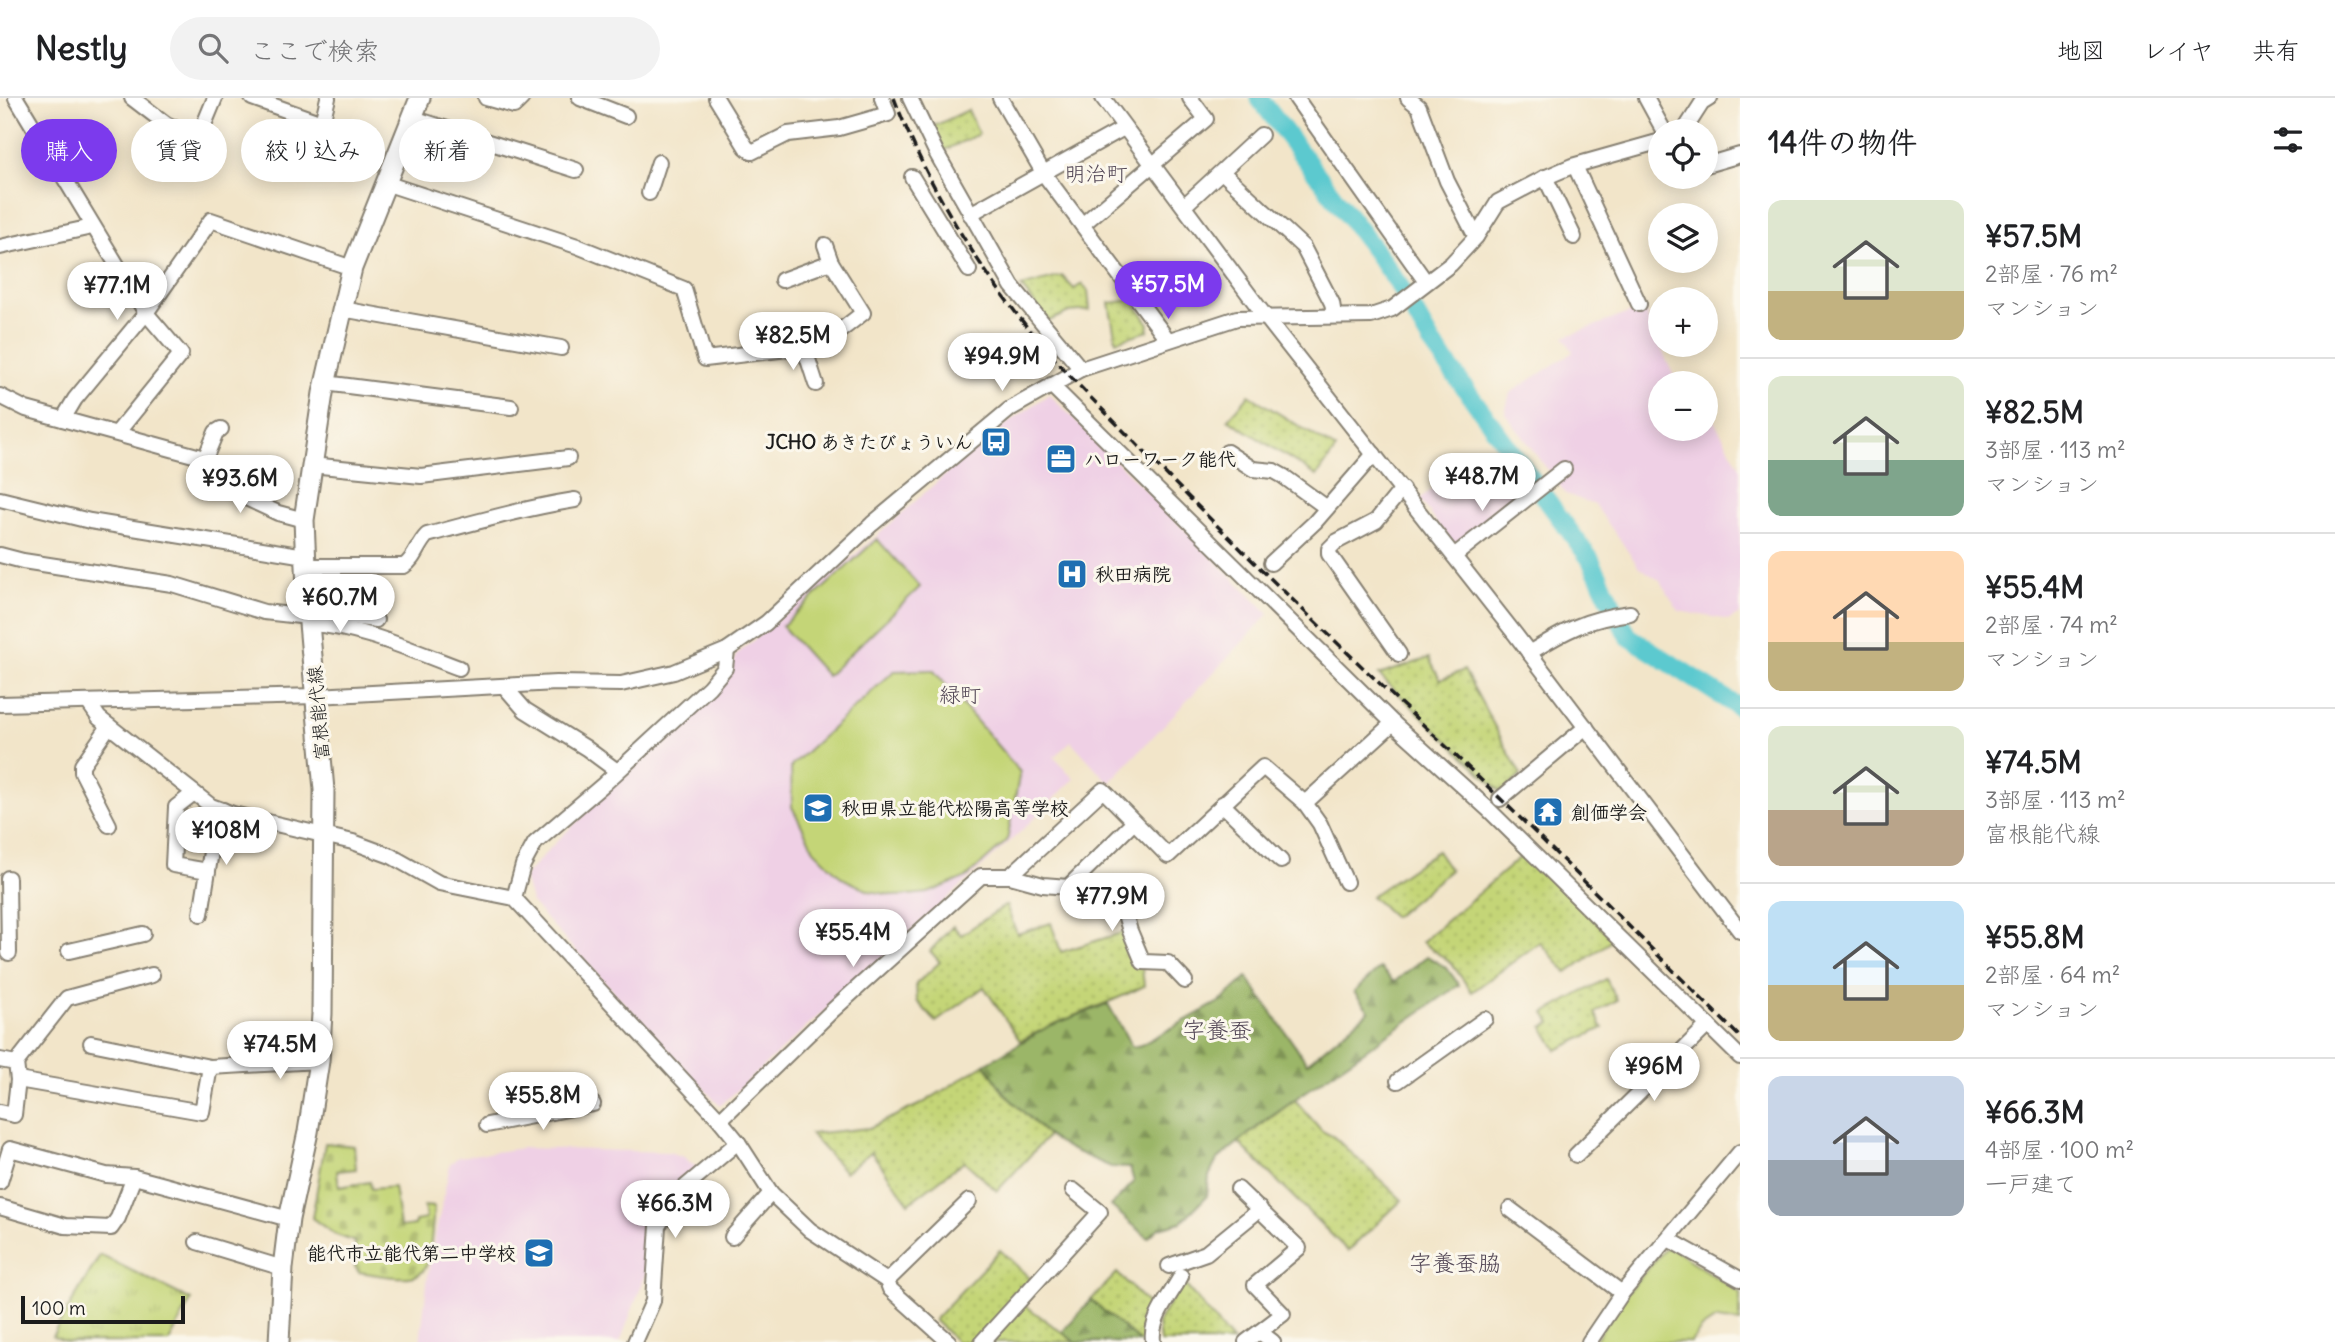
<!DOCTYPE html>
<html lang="ja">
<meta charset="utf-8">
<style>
:root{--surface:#fff;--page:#f2f2f2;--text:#202124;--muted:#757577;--line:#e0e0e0;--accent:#7c3aed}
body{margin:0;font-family:Delius,"Klee One",sans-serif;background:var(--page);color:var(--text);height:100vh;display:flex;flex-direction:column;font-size:26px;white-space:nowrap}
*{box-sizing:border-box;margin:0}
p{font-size:23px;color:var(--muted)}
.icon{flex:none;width:38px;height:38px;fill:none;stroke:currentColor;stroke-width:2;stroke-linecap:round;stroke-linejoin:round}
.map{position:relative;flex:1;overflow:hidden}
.sheet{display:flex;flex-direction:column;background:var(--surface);width:595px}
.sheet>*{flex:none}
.top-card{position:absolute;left:21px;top:21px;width:665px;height:63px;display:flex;gap:14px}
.tools{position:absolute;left:1648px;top:21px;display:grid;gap:14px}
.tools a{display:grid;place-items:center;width:70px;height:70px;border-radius:50%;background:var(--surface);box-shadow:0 4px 18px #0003;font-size:35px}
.scale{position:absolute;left:21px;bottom:18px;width:164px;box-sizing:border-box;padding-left:7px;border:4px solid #1c1c1c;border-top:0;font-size:19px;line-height:24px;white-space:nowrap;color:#1c1c1c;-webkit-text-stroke:5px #fbf7ec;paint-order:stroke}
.price{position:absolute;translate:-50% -60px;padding:0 16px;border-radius:24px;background:#fff;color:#222;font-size:23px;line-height:46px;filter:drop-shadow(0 2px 4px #0008)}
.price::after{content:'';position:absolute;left:50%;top:42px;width:21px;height:16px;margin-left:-10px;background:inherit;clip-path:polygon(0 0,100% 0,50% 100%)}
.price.on{background:var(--accent);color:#fff}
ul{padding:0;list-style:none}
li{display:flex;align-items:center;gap:21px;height:175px;padding:0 28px}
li+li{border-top:2px solid var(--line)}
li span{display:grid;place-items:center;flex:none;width:196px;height:140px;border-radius:14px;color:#555}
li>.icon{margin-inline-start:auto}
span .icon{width:84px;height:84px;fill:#fffc;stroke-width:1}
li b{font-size:30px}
h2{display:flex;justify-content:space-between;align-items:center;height:84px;padding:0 28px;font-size:30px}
.chip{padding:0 24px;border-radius:32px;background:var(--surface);box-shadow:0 4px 18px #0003;font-size:24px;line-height:63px}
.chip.on{background:var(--accent);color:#fff}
header{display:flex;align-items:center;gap:42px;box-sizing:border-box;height:98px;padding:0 35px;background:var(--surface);border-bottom:2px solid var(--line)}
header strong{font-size:33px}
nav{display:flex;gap:38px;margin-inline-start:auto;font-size:24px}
.search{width:490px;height:63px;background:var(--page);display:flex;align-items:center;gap:18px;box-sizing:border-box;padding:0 24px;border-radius:38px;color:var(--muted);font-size:26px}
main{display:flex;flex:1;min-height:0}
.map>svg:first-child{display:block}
.built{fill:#efd0e5}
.grass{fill:url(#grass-dots);stroke:#70784a;stroke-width:2}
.forest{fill:url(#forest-firs);stroke:#5c6942;stroke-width:2}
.cemetery{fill:url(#cemetery-stones);stroke:#70784a;stroke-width:2}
.park{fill:url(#park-tufts);stroke:#70784a;stroke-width:2}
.pitch{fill:#c4d577;stroke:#70784a;stroke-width:2}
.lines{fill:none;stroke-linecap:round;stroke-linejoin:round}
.river{stroke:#5bc9cf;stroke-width:19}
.minor-casing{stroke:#878072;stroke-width:18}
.major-casing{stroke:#878072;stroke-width:23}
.minor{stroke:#fff;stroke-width:14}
.major{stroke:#fff;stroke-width:19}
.rail{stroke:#1c1c1c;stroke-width:3.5;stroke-dasharray:10 5;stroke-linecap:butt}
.labels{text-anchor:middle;stroke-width:6;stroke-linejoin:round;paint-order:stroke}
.poi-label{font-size:19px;font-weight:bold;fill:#1c1c1c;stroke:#fbf7ec;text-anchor:start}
.street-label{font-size:19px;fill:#1c1c1c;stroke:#fbf7ec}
.neighbourhood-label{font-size:21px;fill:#544857;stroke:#fbf7ec}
.quarter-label{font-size:23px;fill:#544857;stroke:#fbf7ec}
</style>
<header>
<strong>Nestly</strong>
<div class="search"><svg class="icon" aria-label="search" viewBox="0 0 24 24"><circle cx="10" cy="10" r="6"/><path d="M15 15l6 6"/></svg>ここで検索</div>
<nav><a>地図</a><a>レイヤ</a><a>共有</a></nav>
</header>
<main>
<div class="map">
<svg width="1740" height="1244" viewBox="0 0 1740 1244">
<defs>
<pattern id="grass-dots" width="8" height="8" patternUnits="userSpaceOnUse" patternTransform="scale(1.75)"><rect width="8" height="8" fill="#c4d577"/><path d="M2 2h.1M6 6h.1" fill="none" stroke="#a8b666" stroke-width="1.8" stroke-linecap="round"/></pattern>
<pattern id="forest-firs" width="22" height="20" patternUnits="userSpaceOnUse" patternTransform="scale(1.75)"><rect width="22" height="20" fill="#9bb668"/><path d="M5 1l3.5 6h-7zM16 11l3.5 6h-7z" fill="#7e9355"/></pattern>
<pattern id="cemetery-stones" width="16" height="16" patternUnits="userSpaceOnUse" patternTransform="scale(1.75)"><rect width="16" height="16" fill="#c4d577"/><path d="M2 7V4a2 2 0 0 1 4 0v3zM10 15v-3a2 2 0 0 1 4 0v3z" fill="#a8b666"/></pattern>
<pattern id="park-tufts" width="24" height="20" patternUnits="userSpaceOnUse" patternTransform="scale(1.75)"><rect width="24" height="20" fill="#c4d577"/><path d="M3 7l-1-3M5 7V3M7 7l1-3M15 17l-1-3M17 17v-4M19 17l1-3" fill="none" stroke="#a8b666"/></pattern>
</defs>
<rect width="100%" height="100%" fill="#fbf7ec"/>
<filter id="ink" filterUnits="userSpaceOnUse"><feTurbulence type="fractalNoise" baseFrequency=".0143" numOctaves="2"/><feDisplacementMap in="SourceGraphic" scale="14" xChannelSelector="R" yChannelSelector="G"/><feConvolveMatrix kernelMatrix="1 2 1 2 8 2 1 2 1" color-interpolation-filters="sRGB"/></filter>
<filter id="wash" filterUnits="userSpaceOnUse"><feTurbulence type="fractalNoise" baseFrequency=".00686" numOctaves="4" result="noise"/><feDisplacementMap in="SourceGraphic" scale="28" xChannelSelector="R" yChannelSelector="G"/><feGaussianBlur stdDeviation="1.57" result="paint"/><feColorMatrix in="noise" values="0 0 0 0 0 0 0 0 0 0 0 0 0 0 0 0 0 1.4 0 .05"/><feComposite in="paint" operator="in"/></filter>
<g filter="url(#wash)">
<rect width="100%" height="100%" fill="#f2e5c9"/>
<!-- built -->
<g class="built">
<polygon points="1643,210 1677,285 1661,285 1661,331 1706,331 1706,318 1713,321 1740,369 1740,516 1729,522 1679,513 1659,482 1639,469 1595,407 1566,396 1505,315 1510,295 1573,254 1564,239"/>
<polygon points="1049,296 1269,516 1109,685 1071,643 1054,659 1074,681 1016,738 720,1008 532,806 524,779 553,747 731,573 736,557 878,437 980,345"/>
<polygon points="1494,366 1521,397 1456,452 1420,401 1460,368 1472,383"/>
<polygon points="523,1050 669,1054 684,1059 697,1070 680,1081 651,1121 646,1176 620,1244 420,1244 429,1169 450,1066 458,1059"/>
</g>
<!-- grass -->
<g class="grass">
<polygon points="968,12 979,36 941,54 930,30"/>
<polygon points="1062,178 1074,191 1082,186 1088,193 1090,212 1069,214 1049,223 1021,189"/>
<polygon points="1133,202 1149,226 1148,233 1116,243 1109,205"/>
<polygon points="1249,297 1336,351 1317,378 1228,321"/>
<polygon points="1429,560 1440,582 1464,572 1521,677 1502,695 1379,577"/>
<polygon points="1437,753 1450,772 1394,819 1371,798"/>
<polygon points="1525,755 1614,841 1567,875 1540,844 1472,894 1451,865 1422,844"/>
<path d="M1006,807L1017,836L1051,825L1061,854L1127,833L1142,870L1144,888C1104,908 1060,921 1020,943L984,889L936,924L917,903L916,886L940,864L930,853L953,828L961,837Z"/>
<polygon points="1606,881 1617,902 1595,915 1603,930 1557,952 1543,929 1551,925 1545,915"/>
<polygon points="985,966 1004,995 1048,1038 997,1093 964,1063 909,1105 871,1054 845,1074 810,1036 869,1030 923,1005"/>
<polygon points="1295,1002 1322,1033 1334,1039 1402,1102 1348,1153 1238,1044"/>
<polygon points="1000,1152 1034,1184 976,1244 957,1244 934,1222"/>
<polygon points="1117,1175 1155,1213 1151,1244 1140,1244 1091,1202"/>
<polygon points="1182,1183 1233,1244 1160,1244 1158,1225"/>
<polygon points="1022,1205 1075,1244 994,1244 990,1240"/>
</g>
<!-- forest -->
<g class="forest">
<polygon points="1427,858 1447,870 1459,887 1272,1017 1217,1062 1209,1078 1207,1098 1181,1124 1159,1130 1148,1140 1111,1108 1134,1084 1130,1070 1111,1069 1070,1051 1048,1038 1004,995 985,966 1049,928 1108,906 1132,949 1141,947 1221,903 1247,879 1307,965 1369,913 1354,894 1380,870 1394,884"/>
<polygon points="1091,1202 1140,1244 1075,1244 1062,1234"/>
</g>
<!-- cemetery -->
<path class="cemetery" d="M325,1045L354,1048L356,1071L337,1073L339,1089L370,1084L371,1091L394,1089L400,1129L415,1127V1123L426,1121L424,1108L434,1109C427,1180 436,1187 359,1174L355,1169V1144L334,1136L312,1120Z"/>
<!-- park -->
<polygon class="park" points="100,1157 191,1202 169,1244 67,1244 52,1238"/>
<!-- pitch -->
<g class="pitch">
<polygon points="877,441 920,489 827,578 782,528"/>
<polygon points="933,572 1020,674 1007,743 967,779 928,795 898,798 869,793 842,780 814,752 792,709 791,668 894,573"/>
<polygon points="1668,1148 1740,1195 1740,1224 1716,1221 1701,1231 1691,1244 1594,1244 1625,1196"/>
</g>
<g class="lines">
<!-- river -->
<polyline class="river" points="1259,0 1375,153 1400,189 1431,244 1590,461 1628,538 1740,610"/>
</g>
</g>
<g filter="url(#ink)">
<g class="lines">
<!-- minor casing -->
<g class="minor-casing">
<g id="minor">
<polyline points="16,0 146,215 181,256 117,335"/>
<polyline points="132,0 166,26 198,41 215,0"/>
<polyline points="252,0 322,25 328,0"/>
<polyline points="486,0 514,8 522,0"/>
<polyline points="580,0 626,18"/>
<polyline points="716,0 746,49 752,54 788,36 839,30 888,16 882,0"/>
<polyline points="910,0 937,56 1012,188 1081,271"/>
<polyline points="1000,0 1044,76 1168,242"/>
<polyline points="1103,0 1265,218 1515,536 1740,833"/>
<polyline points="1296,0 1426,184"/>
<polyline points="1408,0 1419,9 1447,83 1476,139"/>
<polyline points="1646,0 1664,33"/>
<polyline points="413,20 576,72"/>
<polyline points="1684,33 1702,5 1710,0"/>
<polyline points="1706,67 1740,57"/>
<polyline points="1575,68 1639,206"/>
<polyline points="1222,74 1303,149 1332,205 1334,217"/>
<polyline points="912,79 969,172"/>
<polyline points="1545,79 1574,139"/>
<polyline points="385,85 577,148 684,191 705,261 804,249 836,236 863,215 831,164 825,147"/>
<polyline points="649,95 659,64"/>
<polyline points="1184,108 1261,37"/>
<polyline points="970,116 1124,30"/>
<polyline points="1082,127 1206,21 1190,0"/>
<polyline points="0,149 92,129"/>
<polyline points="782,182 831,164"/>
<polyline points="342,211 561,250"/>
<polyline points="804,249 816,286"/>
<polyline points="325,285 511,309"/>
<polyline points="1051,287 1393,625 1488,711 1740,959"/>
<polyline points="0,298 26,311 197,358 244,399 278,415 304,422"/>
<polyline points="63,321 75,301 146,215 211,122 352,170"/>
<polyline points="1227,354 1253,371 1274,373 1283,378 1327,410"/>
<polyline points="204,363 216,334 221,331"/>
<polyline points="311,367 421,378 568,360"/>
<polyline points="0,401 90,423 305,458"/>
<polyline points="0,457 23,463 172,486 264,514 309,519"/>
<polyline points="1454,458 1564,371"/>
<polyline points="1271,465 1315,424 1374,356"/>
<path d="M306,468H404C415,461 417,447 427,437C476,424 525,410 575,402"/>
<polyline points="308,514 376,522"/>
<path d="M310,526C361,529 411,552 459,570"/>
<path d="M1529,555C1566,532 1586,521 1630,515"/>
<polyline points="1399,556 1329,456 1329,451 1336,444 1376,423 1402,391"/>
<polyline points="504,588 525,612 586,650 617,673"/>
<polyline points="88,604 99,620 211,708 233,716 353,744 391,758 439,785 514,800 720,1022 738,1044 771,1095 810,1132 887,1183 890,1191 949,1244"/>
<polyline points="0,606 317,598 556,585 621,586 674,574 727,552 766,525 872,426 1010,311 1081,271 1237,220 1371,218 1392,211 1451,166 1476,139 1498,104 1544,80 1572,68 1661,43"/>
<polyline points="109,628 82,667 82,674 109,727"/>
<polyline points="194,695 176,709 173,767 208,773"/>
<polyline points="1500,701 1586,629"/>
<polyline points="1305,705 1393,625"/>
<polyline points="1222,706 1281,763"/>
<polyline points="1010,778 1103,692 1168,758 1263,669 1305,705 1320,726 1346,784"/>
<polyline points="8,780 9,855"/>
<polyline points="1118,793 1130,833 1143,864 1168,865 1185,883"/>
<polyline points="514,800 523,767 535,745 604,686 709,589 725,570 727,552"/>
<polyline points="201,816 215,729 223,712"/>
<polyline points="69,853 143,836"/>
<polyline points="91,945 210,969"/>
<polyline points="0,962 16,965 18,982 14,1017 0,1014"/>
<polyline points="16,965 67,900 152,877"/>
<polyline points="18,982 202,1014 210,969 319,963"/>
<polyline points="1398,983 1485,921"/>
<polyline points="720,1022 833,912 981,778 1010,778 1043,787 1068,789 1134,724"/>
<polyline points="487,1027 593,1006"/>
<polyline points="1576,1057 1708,927"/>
<polyline points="0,1084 10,1051 106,1077 134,1079 157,1085 289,1121"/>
<polyline points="1238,1091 1299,1150 1255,1187 1283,1216 1246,1244"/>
<polyline points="0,1109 65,1128 111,1130 118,1120 134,1079"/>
<polyline points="1510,1111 1622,1195"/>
<polyline points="732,1139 771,1095"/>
<polyline points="1668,1141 1740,1181"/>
<polyline points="197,1144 283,1170"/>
<polyline points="1169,1168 1206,1155 1260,1111"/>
<polyline points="887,1183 969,1103"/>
<polyline points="1260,1234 1273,1244"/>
<polyline points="635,1244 653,1203 658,1128 685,1089 738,1044"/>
<polyline points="982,1244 1100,1114 1073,1092"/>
<path d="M1153,1244C1150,1220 1170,1199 1181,1178"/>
<polyline points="1589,1244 1622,1195 1740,1054"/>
</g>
</g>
<!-- major casing -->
<g class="major-casing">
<polyline id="major" points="279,1244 283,1170 289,1121 308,1034 319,963 322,916 324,692 308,514 304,422 323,295 352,170 420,0"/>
</g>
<!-- minor -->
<use href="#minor" class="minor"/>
<!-- major -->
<use href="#major" class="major"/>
<!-- rail -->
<path class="rail" d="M894,0C923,76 964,147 1013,211C1053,265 1109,317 1156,366C1247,459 1341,549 1435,638C1539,736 1639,839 1740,939"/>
</g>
</g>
<!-- icons -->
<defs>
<g id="bus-square" transform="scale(1.575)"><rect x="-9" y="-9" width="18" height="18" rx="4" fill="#1f6fb2" stroke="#fbf7ec"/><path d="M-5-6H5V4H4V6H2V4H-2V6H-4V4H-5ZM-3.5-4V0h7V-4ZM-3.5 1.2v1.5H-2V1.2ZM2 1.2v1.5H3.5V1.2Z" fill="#fff"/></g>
<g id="office-square" transform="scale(1.575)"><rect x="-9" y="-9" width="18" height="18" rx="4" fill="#1f6fb2" stroke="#fbf7ec"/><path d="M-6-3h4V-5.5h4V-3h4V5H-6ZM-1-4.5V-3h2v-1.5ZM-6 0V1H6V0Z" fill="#fff"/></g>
<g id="hospital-square" transform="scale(1.575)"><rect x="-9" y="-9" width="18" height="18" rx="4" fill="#1f6fb2" stroke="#fbf7ec"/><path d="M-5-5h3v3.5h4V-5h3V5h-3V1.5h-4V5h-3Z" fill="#fff"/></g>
<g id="school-square" transform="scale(1.575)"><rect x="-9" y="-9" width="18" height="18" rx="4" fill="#1f6fb2" stroke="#fbf7ec"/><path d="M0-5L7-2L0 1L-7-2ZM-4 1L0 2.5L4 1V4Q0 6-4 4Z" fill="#fff"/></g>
<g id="temple-square" transform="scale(1.575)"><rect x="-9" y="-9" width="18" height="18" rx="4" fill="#1f6fb2" stroke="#fbf7ec"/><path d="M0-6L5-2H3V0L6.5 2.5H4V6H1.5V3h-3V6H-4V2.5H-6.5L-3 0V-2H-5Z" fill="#fff"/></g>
</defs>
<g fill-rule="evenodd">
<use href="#bus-square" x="996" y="344"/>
<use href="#office-square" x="1061" y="361"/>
<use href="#hospital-square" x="1072" y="476"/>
<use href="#school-square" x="818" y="710"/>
<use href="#temple-square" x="1548" y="714"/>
<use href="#school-square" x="539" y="1155"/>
</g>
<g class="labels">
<!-- poi labels -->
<g class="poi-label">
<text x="973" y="351" text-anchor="end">JCHO あきたびょういん</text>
<text x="1084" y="368">ハローワーク能代</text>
<text x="1095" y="483">秋田病院</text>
<text x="841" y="717">秋田県立能代松陽高等学校</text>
<text x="1571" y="721">創価学会</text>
<text x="516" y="1162" text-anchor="end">能代市立能代第二中学校</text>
</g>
<!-- street labels -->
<g class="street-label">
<text transform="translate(318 615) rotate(-95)" y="7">富根能代線</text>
</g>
<!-- neighbourhood labels -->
<g class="neighbourhood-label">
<text x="1096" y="83">明治町</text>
<text x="960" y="604">緑町</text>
</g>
<!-- quarter labels -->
<g class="quarter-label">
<text x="1217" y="940">字養蚕</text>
<text x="1455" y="1173">字養蚕脇</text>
</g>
</g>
</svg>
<div class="tools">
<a><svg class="icon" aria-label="locate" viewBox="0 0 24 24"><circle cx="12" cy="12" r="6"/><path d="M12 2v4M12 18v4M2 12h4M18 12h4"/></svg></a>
<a><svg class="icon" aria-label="layers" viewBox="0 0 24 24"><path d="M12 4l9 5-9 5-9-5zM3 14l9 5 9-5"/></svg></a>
<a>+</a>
<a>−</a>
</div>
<div class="scale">100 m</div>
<b class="price on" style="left:1168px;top:223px">¥57.5M</b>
<b class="price" style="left:117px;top:224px">¥77.1M</b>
<b class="price" style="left:793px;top:274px">¥82.5M</b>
<b class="price" style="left:1002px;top:295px">¥94.9M</b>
<b class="price" style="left:1482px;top:415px">¥48.7M</b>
<b class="price" style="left:240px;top:417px">¥93.6M</b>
<b class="price" style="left:340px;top:536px">¥60.7M</b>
<b class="price" style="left:226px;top:769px">¥108M</b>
<b class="price" style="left:1112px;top:835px">¥77.9M</b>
<b class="price" style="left:853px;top:871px">¥55.4M</b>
<b class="price" style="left:280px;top:983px">¥74.5M</b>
<b class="price" style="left:1654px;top:1005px">¥96M</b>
<b class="price" style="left:543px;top:1034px">¥55.8M</b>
<b class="price" style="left:675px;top:1142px">¥66.3M</b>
<div class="top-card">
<a class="chip on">購入</a>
<a class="chip">賃貸</a>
<a class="chip">絞り込み</a>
<a class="chip">新着</a>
</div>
</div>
<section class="sheet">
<h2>14件の物件<svg class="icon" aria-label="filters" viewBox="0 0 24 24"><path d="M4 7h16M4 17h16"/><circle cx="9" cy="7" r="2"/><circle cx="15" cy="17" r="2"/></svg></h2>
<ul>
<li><span style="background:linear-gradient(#dfe7d0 65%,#c2b280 0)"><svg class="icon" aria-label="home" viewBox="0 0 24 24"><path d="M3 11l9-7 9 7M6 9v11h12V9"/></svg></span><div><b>¥57.5M</b><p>2部屋 · 76 m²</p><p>マンション</p></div></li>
<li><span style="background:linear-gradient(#dfe7d0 60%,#7fa58c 0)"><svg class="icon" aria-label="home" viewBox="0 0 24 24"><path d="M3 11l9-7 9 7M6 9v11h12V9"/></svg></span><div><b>¥82.5M</b><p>3部屋 · 113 m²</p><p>マンション</p></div></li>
<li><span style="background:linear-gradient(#ffd9b3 65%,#c2b280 0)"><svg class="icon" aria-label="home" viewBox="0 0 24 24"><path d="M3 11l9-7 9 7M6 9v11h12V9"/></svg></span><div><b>¥55.4M</b><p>2部屋 · 74 m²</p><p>マンション</p></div></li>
<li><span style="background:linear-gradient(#dfe7d0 60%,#b9a48a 0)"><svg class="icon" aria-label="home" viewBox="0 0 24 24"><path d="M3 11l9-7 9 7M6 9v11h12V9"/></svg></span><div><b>¥74.5M</b><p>3部屋 · 113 m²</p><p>富根能代線</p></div></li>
<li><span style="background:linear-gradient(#bfe0f5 60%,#c2b280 0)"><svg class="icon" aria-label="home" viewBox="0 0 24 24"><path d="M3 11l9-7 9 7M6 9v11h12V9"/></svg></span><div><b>¥55.8M</b><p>2部屋 · 64 m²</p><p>マンション</p></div></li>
<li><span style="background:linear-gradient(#c9d6e8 60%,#9aa5b1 0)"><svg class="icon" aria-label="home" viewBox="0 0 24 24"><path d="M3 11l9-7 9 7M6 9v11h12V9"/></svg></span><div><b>¥66.3M</b><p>4部屋 · 100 m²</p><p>一戸建て</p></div></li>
</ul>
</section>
</main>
